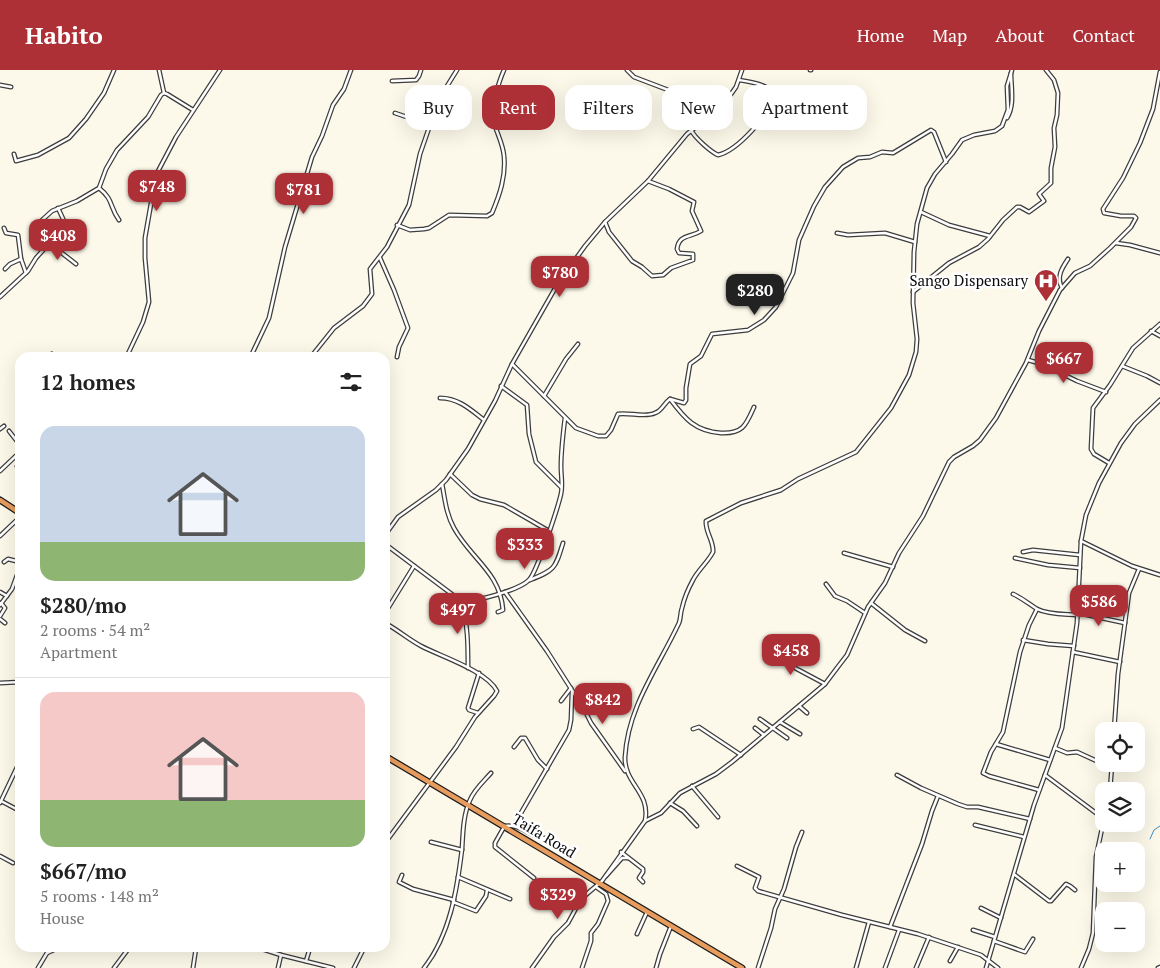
<!DOCTYPE html>
<meta charset="utf-8">
<style>
:root{--surface:#fff;--page:#f6f6f6;--text:#222;--muted:#767676;--line:#e0e0e0;--accent:#ad3037}
body{margin:0;font-family:"PT Serif",serif;background:var(--page);color:var(--text);height:100vh;display:flex;flex-direction:column;font-size:19px;white-space:nowrap}
*{box-sizing:border-box;margin:0}
p{font-size:16px;color:var(--muted)}
.icon{flex:none;width:28px;height:28px;fill:none;stroke:currentColor;stroke-width:2;stroke-linecap:round;stroke-linejoin:round}
.map{position:relative;flex:1;overflow:hidden}
.side{position:absolute;left:15px;top:282px;width:375px;height:600px;display:flex;flex-direction:column;background:var(--surface);border-radius:15px;box-shadow:0 5px 20px #0002}
.side>*{flex:none}
.guide{position:absolute;left:405px;top:15px;width:475px;height:45px;display:flex;gap:10px}
.fabs{position:absolute;left:1095px;top:652px;display:grid;gap:10px}
.fabs a{display:grid;place-items:center;width:50px;height:50px;border-radius:10px;background:var(--surface);box-shadow:0 5px 20px #0002;font-size:25px}
.price{position:absolute;translate:-50% -42px;padding:0 11px;border-radius:10px;background:var(--accent);color:#fff;font-size:16px;line-height:32px;filter:drop-shadow(0 1px 2px #0008)}
.price::after{content:'';position:absolute;left:50%;top:30px;width:15px;height:11px;margin-left:-8px;background:inherit;clip-path:polygon(0 0,100% 0,50% 100%)}
.price.active{background:#222;color:#fff}
ul{padding:0;list-style:none}
li{display:grid;align-content:center;gap:10px;height:265px;padding:0 25px}
li+li{border-top:1px solid var(--line)}
li span{display:grid;place-items:center;height:155px;border-radius:15px;color:#555}
li>.icon{margin-inline-start:auto}
span .icon{width:90px;height:90px;fill:#fffc;stroke-width:1}
li b{font-size:21px}
h2{display:flex;justify-content:space-between;align-items:center;height:60px;padding:0 25px;font-size:21px}
.pill{padding:0 18px;border-radius:15px;background:var(--surface);box-shadow:0 5px 20px #0002;font-size:18px;line-height:45px}
.pill.active{background:var(--accent);color:#fff}
header{display:flex;align-items:center;gap:30px;box-sizing:border-box;height:70px;padding:0 25px;background:var(--accent);color:#fff}
header strong{font-size:24px}
nav{display:flex;gap:28px;margin-inline-start:auto;font-size:18px}
.map>svg:first-child{display:block}
.lines{fill:none;stroke-linecap:round;stroke-linejoin:round}
.stream{stroke:#418ec0;stroke-width:1}
.minor-casing{stroke:#3d3d3d;stroke-width:5}
.highway-casing{stroke:#1b1b1b;stroke-width:7}
.minor{stroke:#fff;stroke-width:2.5}
.highway{stroke:#e79c5e;stroke-width:4.5}
.labels{text-anchor:middle;stroke-width:5;stroke-linejoin:round;paint-order:stroke}
.poi-label{font-size:15px;fill:#0a0a0a;stroke:#fff;text-anchor:end}
.street-label{font-size:15px;fill:#0a0a0a;stroke:#fff}
</style>
<header>
<strong>Habito</strong>
<nav><a>Home</a><a>Map</a><a>About</a><a>Contact</a></nav>
</header>
<div class="map">
<svg width="1160" height="898" viewBox="0 0 1160 898">
<rect width="100%" height="100%" fill="#fdf9ea"/>
<g class="lines">
<!-- stream -->
<polyline class="stream" points="1150,769 1154,760 1160,756"/>
<!-- minor casing -->
<g class="minor-casing">
<g id="minor">
<polyline points="159,0 164,23"/>
<path d="M627,0L634,7L676,23C690,37 684,47 691,60C695,68 711,82 718,85C737,81 772,43 774,24C767,14 751,12 739,10"/>
<polyline points="810,0 811,0"/>
<polyline points="392,11 416,10 419,6 421,0"/>
<polyline points="0,15 11,17"/>
<polyline points="395,43 430,55"/>
<path d="M1007,48C1015,35 1011,18 1011,3"/>
<polyline points="14,84 16,91 38,85 69,68 86,49 104,23 114,0"/>
<polyline points="137,107 141,106 153,114"/>
<path d="M99,118C114,130 109,136 119,150"/>
<polyline points="58,138 64,151"/>
<polyline points="921,142 949,155 990,166"/>
<path d="M605,152L609,162L632,191L642,197L652,206L663,205L671,198L693,190V184L679,183L677,179C679,164 690,168 701,161L692,141L694,132L669,119L648,111"/>
<path d="M397,155L410,160L424,159L429,158L449,145L487,146L492,143C500,124 506,106 504,86C503,73 496,62 493,49C491,37 499,11 504,0"/>
<polyline points="4,158 6,163 18,165 21,189 26,203"/>
<polyline points="837,163 848,165 885,163 915,172"/>
<polyline points="1116,173 1130,175 1160,183"/>
<polyline points="47,175 58,180 76,194"/>
<polyline points="380,188 394,220 408,258 399,277 397,287"/>
<polyline points="5,199 10,194 21,189"/>
<path d="M1062,218C1056,207 1062,198 1068,189"/>
<polyline points="913,222 949,193 979,177 988,169 1003,150 1017,137 1020,137 1029,142 1044,131 1039,124 1051,113 1051,98 1055,77 1054,58 1057,45 1058,23 1054,10 1046,0"/>
<polyline points="0,227 28,201 36,188 46,177 47,172 38,158 41,151 52,141 77,131 99,118 106,99 117,80 148,47 161,25 164,23 167,24 193,40"/>
<polyline points="1151,261 1160,266"/>
<polyline points="52,284 58,288"/>
<polyline points="126,288 143,252 149,232 145,188 145,168 156,105 176,67 220,0"/>
<polyline points="250,288 269,248 285,177 312,87 322,66 333,35 344,19 351,0"/>
<polyline points="310,288 334,258 363,236 372,224 370,199 387,177 409,135 420,84 439,29 457,0"/>
<polyline points="1028,290 1042,294 1077,311 1106,322"/>
<path d="M512,294L576,358L598,366H606L611,360L618,344C629,342 645,348 655,343C662,341 664,333 670,329L684,333L686,330V318L690,294L701,286L712,264L748,260L764,250L776,237L793,203L799,170L814,136L825,117L843,97L858,88L870,87L882,82L893,83L931,60L934,62L946,92"/>
<polyline points="1122,296 1147,306 1160,313"/>
<polyline points="501,316 527,335 529,364 536,392 561,417"/>
<polyline points="544,326 566,289 578,274"/>
<path d="M440,328C458,328 470,339 484,350"/>
<path d="M670,329C685,349 695,361 721,363C743,364 746,355 754,337"/>
<polyline points="19,352 20,352"/>
<polyline points="0,359 4,356"/>
<polyline points="9,361 20,375"/>
<polyline points="1109,393 1094,384 1091,379 1093,338 1110,315 1133,278 1160,254"/>
<polyline points="17,396 20,397"/>
<polyline points="0,401 20,382"/>
<polyline points="450,404 472,425 480,429 504,435 549,461"/>
<path d="M442,414C445,429 446,444 454,458C471,489 500,502 503,540L498,542"/>
<polyline points="385,465 398,447 436,420 446,410 468,379 495,331 512,294 557,215 585,176 605,152 648,111 687,64 711,45 729,27 736,17 742,0"/>
<polyline points="0,466 20,447"/>
<polyline points="1081,471 1132,496 1160,505"/>
<path d="M385,474L461,531C476,532 519,520 529,510C537,502 558,437 561,424C563,415 561,406 561,397C561,381 563,364 565,348"/>
<polyline points="1023,482 1033,480 1080,485"/>
<polyline points="844,483 893,497"/>
<polyline points="1015,488 1048,495 1080,498"/>
<polyline points="4,492 8,489 20,492"/>
<path d="M530,510C555,500 555,499 563,473"/>
<polyline points="826,514 835,526 847,531 865,543"/>
<polyline points="0,522 7,526"/>
<polyline points="505,522 547,581 584,639 591,653 625,701"/>
<path d="M1013,524C1022,528 1029,534 1037,539C1049,545 1065,544 1077,545"/>
<path d="M461,531C468,552 468,576 468,598"/>
<polyline points="871,533 905,560 925,571"/>
<polyline points="0,535 12,519 20,497"/>
<polyline points="1037,539 1029,555 1020,582 1003,662 991,682 983,703 989,706 1039,720"/>
<polyline points="385,543 414,496"/>
<polyline points="1078,543 1125,553"/>
<polyline points="0,546 5,538 1,533"/>
<polyline points="0,549 5,553"/>
<path d="M385,553C398,560 408,569 421,576C442,587 487,601 497,621L494,626L475,647L456,677L385,773"/>
<polyline points="1023,570 1048,574 1074,576"/>
<polyline points="781,579 782,591 825,614"/>
<polyline points="1073,582 1120,592"/>
<polyline points="0,613 20,612"/>
<polyline points="561,631 571,618"/>
<polyline points="799,636 807,643"/>
<polyline points="478,643 469,640 468,638 479,603"/>
<polyline points="760,649 787,668"/>
<polyline points="780,652 800,664"/>
<polyline points="755,658 764,665"/>
<polyline points="693,659 699,657 741,685"/>
<polyline points="1114,661 1118,604 1129,523 1139,499"/>
<polyline points="996,674 1050,690"/>
<polyline points="514,677 521,668 525,668 538,690 547,699"/>
<polyline points="1055,678 1067,683 1077,682 1112,698"/>
<polyline points="897,705 921,718 958,734 967,737 978,737 1030,749"/>
<polyline points="1045,705 1104,749"/>
<polyline points="692,716 718,747"/>
<polyline points="1110,721 1112,694"/>
<polyline points="1,731 20,741"/>
<polyline points="0,733 20,691"/>
<polyline points="670,733 683,741 697,756"/>
<path d="M645,751C651,722 624,714 625,687C628,636 658,598 679,553C681,548 680,544 682,538C684,529 688,519 693,510C698,500 708,492 713,482C714,471 705,462 706,451L741,433L781,420L798,409L856,382L891,338L909,305L916,282L917,269L913,233L914,182L917,154L927,118L935,104L952,84L962,70L974,65L995,61L1002,56L1008,40L1007,16L1012,0"/>
<polyline points="514,755 569,660 571,650 572,622"/>
<polyline points="975,755 1024,767"/>
<path d="M504,756C523,753 530,770 549,768"/>
<polyline points="504,757 495,773 495,777 534,808"/>
<polyline points="431,772 462,780"/>
<polyline points="621,782 643,799 643,802 639,808 643,812"/>
<polyline points="0,786 13,793"/>
<polyline points="737,796 759,807 755,818 758,821 842,845 918,864 981,885 998,898"/>
<polyline points="402,805 399,812 413,819 454,830"/>
<polyline points="1015,805 1049,831 1051,831 1066,814 1070,816 1075,820"/>
<polyline points="606,806 622,788 628,788"/>
<polyline points="458,807 510,829"/>
<polyline points="453,832 476,841 486,826 487,820"/>
<polyline points="981,838 1001,848"/>
<polyline points="890,857 922,774 932,741 938,726"/>
<polyline points="973,860 995,867"/>
<polyline points="637,864 647,842"/>
<polyline points="994,871 1025,882 1033,869"/>
<polyline points="259,878 281,885 333,898"/>
<polyline points="306,891 310,878"/>
<polyline points="950,891 958,877"/>
<polyline points="38,898 47,883 58,878"/>
<polyline points="114,898 129,878"/>
<polyline points="193,898 196,878"/>
<polyline points="278,898 281,885"/>
<polyline points="354,898 364,878"/>
<path d="M424,898C450,865 457,820 462,779C463,763 463,745 470,730C474,720 484,711 491,703"/>
<polyline points="532,898 554,867 568,853 581,829 602,811 645,751 661,743 680,723 716,704 732,692 825,614 837,598 847,585 868,537 885,513 899,483 923,446 949,392 954,387 973,376 980,370 996,348 1026,293 1039,261 1060,220 1075,203 1090,196 1110,178 1131,157 1136,148 1134,146 1121,146 1104,143 1103,139 1123,108 1140,73 1153,39 1160,2"/>
<polyline points="582,898 591,871 591,863 598,854 608,831 606,824 596,817"/>
<polyline points="656,898 660,884 671,856"/>
<polyline points="758,898 771,858 775,839 784,819 796,777 802,762"/>
<polyline points="856,898 869,852"/>
<polyline points="885,898 899,860"/>
<polyline points="916,898 929,867"/>
<polyline points="986,898 1034,735 1062,658 1077,553 1081,471 1086,445 1099,413 1121,373 1135,354 1160,330"/>
<polyline points="1081,898 1089,879 1093,863 1096,787 1104,749"/>
<polyline points="1158,898 1160,897"/>
</g>
</g>
<!-- highway casing -->
<g class="highway-casing">
<g id="highway">
<polyline points="0,430 20,443"/>
<polyline points="385,686 742,898"/>
</g>
</g>
<!-- minor -->
<use href="#minor" class="minor"/>
<!-- highway -->
<use href="#highway" class="highway"/>
</g>
<!-- icons -->
<defs>
<g id="hospital-pin" transform="scale(1.25)"><path d="M0 17L-7.5 6A9.5 9.5 0 1 1 7.5 6Z" fill="#ad3037" stroke="#fff"/><path d="M-5-5h3v3.5h4V-5h3V5h-3V1.5h-4V5h-3Z" fill="#fff"/></g>
</defs>
<g fill-rule="evenodd">
<use href="#hospital-pin" x="1046" y="211"/>
</g>
<g class="labels">
<!-- poi labels -->
<g class="poi-label">
<text x="1028" y="216">Sango Dispensary</text>
</g>
<!-- street labels -->
<g class="street-label">
<text transform="translate(544 766) rotate(31)" y="5">Taifa Road</text>
</g>
</g>
</svg>
<div class="fabs">
<a><svg class="icon" aria-label="locate" viewBox="0 0 24 24"><circle cx="12" cy="12" r="6"/><path d="M12 2v4M12 18v4M2 12h4M18 12h4"/></svg></a>
<a><svg class="icon" aria-label="layers" viewBox="0 0 24 24"><path d="M12 4l9 5-9 5-9-5zM3 14l9 5 9-5"/></svg></a>
<a>+</a>
<a>−</a>
</div>
<b class="price" style="left:157px;top:142px">$748</b>
<b class="price" style="left:304px;top:145px">$781</b>
<b class="price" style="left:58px;top:191px">$408</b>
<b class="price" style="left:560px;top:228px">$780</b>
<b class="price active" style="left:755px;top:246px">$280</b>
<b class="price" style="left:1064px;top:314px">$667</b>
<b class="price" style="left:525px;top:500px">$333</b>
<b class="price" style="left:1099px;top:557px">$586</b>
<b class="price" style="left:458px;top:565px">$497</b>
<b class="price" style="left:791px;top:606px">$458</b>
<b class="price" style="left:603px;top:655px">$842</b>
<b class="price" style="left:558px;top:850px">$329</b>
<div class="guide">
<a class="pill">Buy</a>
<a class="pill active">Rent</a>
<a class="pill">Filters</a>
<a class="pill">New</a>
<a class="pill">Apartment</a>
</div>
<section class="side">
<h2>12 homes<svg class="icon" aria-label="filters" viewBox="0 0 24 24"><path d="M4 7h16M4 17h16"/><circle cx="9" cy="7" r="2"/><circle cx="15" cy="17" r="2"/></svg></h2>
<ul>
<li><span style="background:linear-gradient(#c9d6e8 75%,#8fb573 0)"><svg class="icon" aria-label="home" viewBox="0 0 24 24"><path d="M3 11l9-7 9 7M6 9v11h12V9"/></svg></span><div><b>$280/mo</b><p>2 rooms · 54 m²</p><p>Apartment</p></div></li>
<li><span style="background:linear-gradient(#f6c9c9 70%,#8fb573 0)"><svg class="icon" aria-label="home" viewBox="0 0 24 24"><path d="M3 11l9-7 9 7M6 9v11h12V9"/></svg></span><div><b>$667/mo</b><p>5 rooms · 148 m²</p><p>House</p></div></li>
</ul>
</section>
</div>
